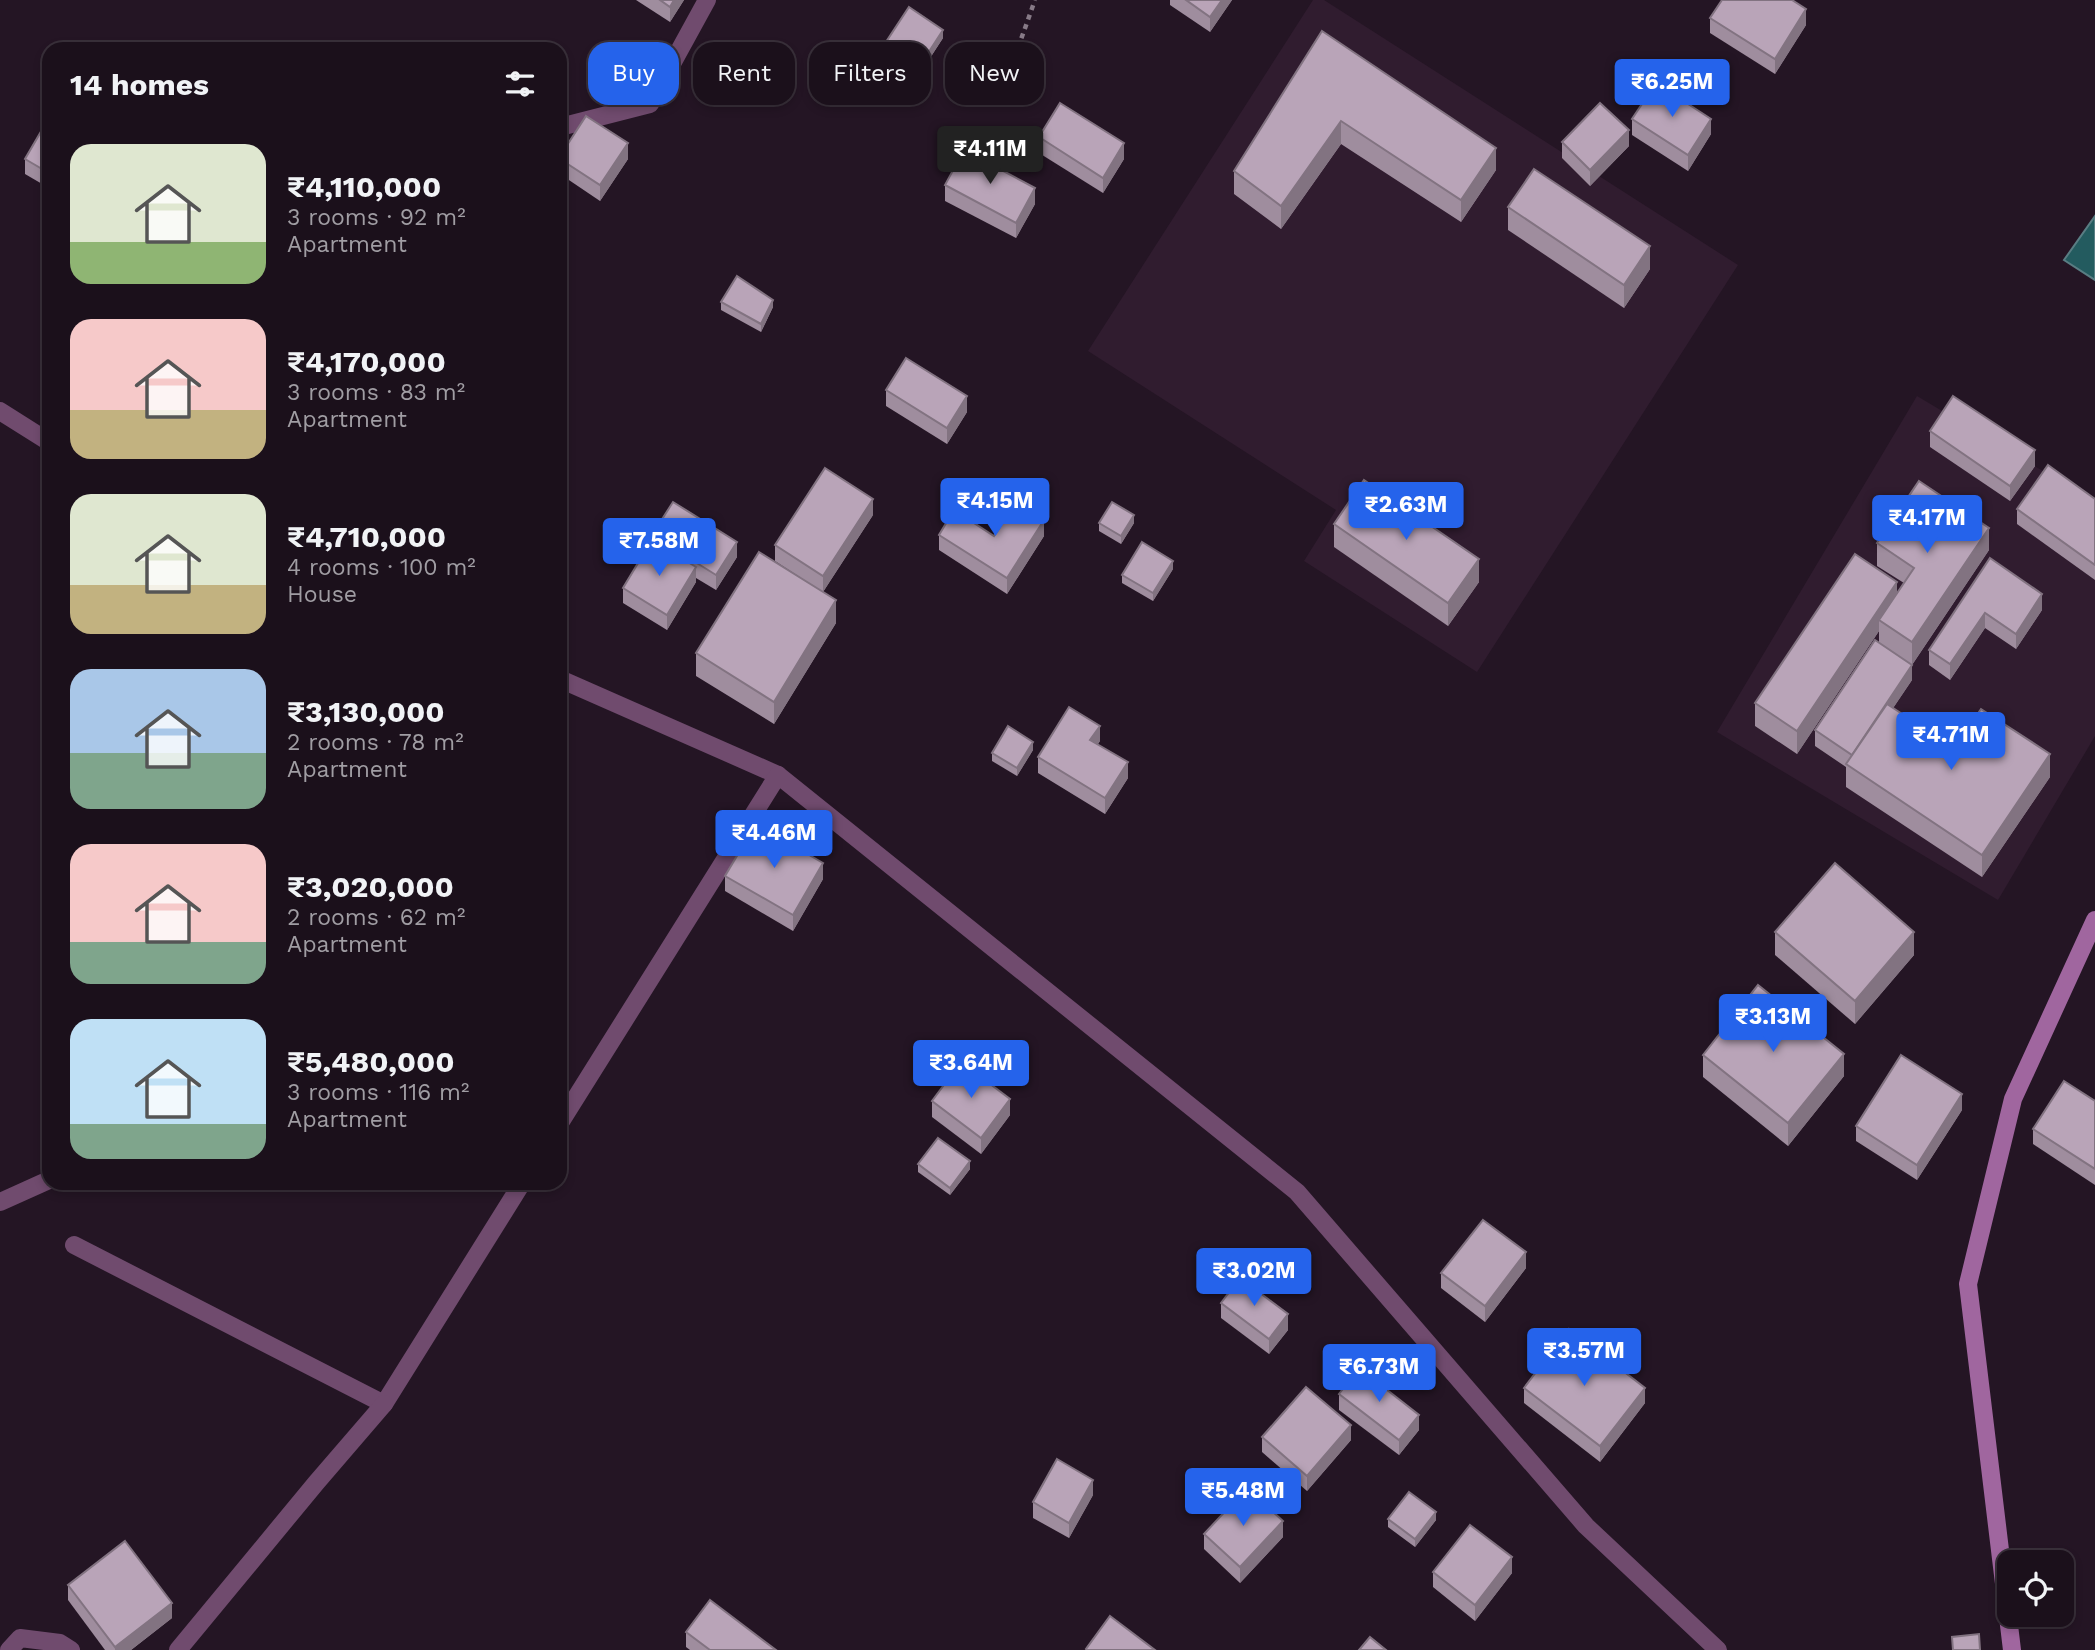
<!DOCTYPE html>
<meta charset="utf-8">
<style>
:root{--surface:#1b101b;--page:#281e28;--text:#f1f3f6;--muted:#a09da3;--line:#39303a;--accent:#2563eb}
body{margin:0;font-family:"Work Sans",sans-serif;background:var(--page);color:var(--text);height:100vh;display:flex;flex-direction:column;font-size:26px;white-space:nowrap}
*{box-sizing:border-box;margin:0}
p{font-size:23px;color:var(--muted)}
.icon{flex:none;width:38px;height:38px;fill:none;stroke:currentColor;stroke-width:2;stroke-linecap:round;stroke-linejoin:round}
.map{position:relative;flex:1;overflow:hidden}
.panel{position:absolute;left:42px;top:42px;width:525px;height:1148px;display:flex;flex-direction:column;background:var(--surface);border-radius:21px;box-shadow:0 4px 10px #0003,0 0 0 2px var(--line)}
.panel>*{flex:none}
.top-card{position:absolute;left:588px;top:42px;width:665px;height:63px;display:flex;gap:14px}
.fabs{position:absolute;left:1997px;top:1550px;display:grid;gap:14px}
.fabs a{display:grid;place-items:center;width:77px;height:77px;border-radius:14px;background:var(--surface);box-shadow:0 4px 10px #0003,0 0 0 2px var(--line);font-size:35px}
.price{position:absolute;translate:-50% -60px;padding:0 16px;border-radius:7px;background:var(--accent);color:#fff;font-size:23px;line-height:46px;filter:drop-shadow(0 2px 4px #0008)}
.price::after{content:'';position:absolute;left:50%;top:42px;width:21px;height:16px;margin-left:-10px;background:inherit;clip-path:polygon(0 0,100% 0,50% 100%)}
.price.selected{background:#222;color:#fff}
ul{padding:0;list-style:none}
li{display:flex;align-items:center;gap:21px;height:175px;padding:0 28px}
li span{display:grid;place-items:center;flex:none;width:196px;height:140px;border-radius:21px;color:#555}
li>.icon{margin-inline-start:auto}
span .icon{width:84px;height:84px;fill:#fffc;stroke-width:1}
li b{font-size:30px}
h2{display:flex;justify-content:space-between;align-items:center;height:84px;padding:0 28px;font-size:30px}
.tag{padding:0 24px;border-radius:21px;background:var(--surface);box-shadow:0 4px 10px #0003,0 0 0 2px var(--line);font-size:24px;line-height:63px}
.tag.selected{background:var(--accent);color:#fff}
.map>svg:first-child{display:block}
.built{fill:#301c2f}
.water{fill:#235b5f;stroke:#597d83;stroke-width:2}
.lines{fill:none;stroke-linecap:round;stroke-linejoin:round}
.path{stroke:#877a87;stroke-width:4.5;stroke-dasharray:5 5;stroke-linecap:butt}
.minor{stroke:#704b6e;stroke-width:18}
.secondary{stroke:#a0669f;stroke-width:18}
.wall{fill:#9f8d9e}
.shaded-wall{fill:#827381}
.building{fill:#b9a4b8;stroke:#827381;stroke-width:2}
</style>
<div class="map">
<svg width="2095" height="1650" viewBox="0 0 2095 1650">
<rect width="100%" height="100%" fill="#241524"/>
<!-- built -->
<g class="built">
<polygon points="1313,0 1324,0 1738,265 1477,672 1304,561 1336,510 1088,351"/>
<polygon points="1917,396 2095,502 2095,736 1998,900 1717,732"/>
</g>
<!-- water -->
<polygon class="water" points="2095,216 2095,280 2064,260"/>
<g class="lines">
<!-- path -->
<polyline class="path" points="1008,76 1035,0"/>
<!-- minor -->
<g class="minor">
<polyline points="560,127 650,104 707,0"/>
<polyline points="0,411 49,442"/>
<polyline points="560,679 778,775"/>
<polyline points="560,1123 778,775 1297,1192 1586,1526 1718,1650"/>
<polyline points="0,1202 49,1180"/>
<polyline points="74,1245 384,1404 522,1183"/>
<polyline points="9,1650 20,1638 60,1643 71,1650"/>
<polyline points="178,1650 316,1483 384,1404"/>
</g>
<!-- secondary -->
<polyline class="secondary" points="2012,1650 1968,1284 2013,1099 2095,920"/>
</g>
<!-- wall -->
<g class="wall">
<polygon points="636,0 684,0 670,22"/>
<polygon points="1170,0 1232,0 1210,32 1170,5"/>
<polygon points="1710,18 1806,25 1775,74 1710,33"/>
<polygon points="1322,31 1496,170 1461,222 1341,144 1281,229 1234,194 1234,171"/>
<polygon points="943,38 919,75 884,53 884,45"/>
<polygon points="1632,119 1711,134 1688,171 1632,135"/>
<polygon points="49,125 49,188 25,174 25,159"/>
<polygon points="1039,137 1124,159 1103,193 1039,153"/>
<polygon points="1562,142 1629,146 1590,186 1562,158"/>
<polygon points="560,156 628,159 600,201 560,174"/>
<polygon points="945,185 1035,204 1016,238 945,201"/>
<polygon points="1508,207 1650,269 1624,308 1508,230"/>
<polygon points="721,302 773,307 761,332 721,310"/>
<polygon points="886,390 967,412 947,444 886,406"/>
<polygon points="1930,431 2035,466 2010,501 1930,447"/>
<polygon points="2095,499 2095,580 2017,524 2017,509"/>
<polygon points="873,515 823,592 836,623 774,724 696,676 696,653 821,591 775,561 775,545"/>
<polygon points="1099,523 1134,523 1121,544 1099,531"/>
<polygon points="1334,524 1479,582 1448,626 1334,547"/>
<polygon points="652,535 737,557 716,590 696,578 696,582 667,630 623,603 623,588 652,540"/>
<polygon points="939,535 994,536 1044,536 1007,594 939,550"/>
<polygon points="1877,543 1989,550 1912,665 1912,680 1893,708 1954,748 2050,777 1982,877 1846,787 1846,767 1815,746 1815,730 1879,643 1879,631 1797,754 1755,726 1755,703 1897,594 1904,583 1877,566"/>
<polygon points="1990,558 2042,610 2016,649 1985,628 1950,680 1929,665 1929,650"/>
<polygon points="1173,569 1153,601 1122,583 1122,575"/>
<polygon points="1100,741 1098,744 1128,778 1105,814 1038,773 1038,757"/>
<polygon points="1033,750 1017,776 992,761 992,753"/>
<polygon points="725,876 823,879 793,931 725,891"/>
<polygon points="1775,932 1914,955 1855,1024 1775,955"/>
<polygon points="1703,1055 1844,1076 1788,1146 1703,1077"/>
<polygon points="932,1101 1010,1115 981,1154 932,1117"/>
<polygon points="2095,1101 2095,1185 2033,1144 2033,1129"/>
<polygon points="1962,1110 1917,1180 1856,1141 1856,1126"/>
<polygon points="918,1164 970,1169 950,1195 918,1172"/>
<polygon points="1526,1268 1485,1322 1441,1288 1441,1273"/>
<polygon points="1221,1303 1288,1330 1269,1354 1221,1318"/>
<polygon points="1524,1388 1645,1403 1600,1462 1524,1403"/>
<polygon points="1339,1394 1419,1430 1399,1455 1339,1410"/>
<polygon points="1262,1437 1351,1440 1307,1491 1262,1452"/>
<polygon points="1093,1495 1069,1538 1033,1518 1033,1502"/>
<polygon points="1388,1519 1436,1520 1415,1547 1388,1527"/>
<polygon points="1204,1534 1283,1537 1240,1583 1204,1549"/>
<polygon points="1433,1572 1512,1573 1475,1621 1433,1587"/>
<polygon points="68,1585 172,1618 131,1650 105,1650 68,1600"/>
<polygon points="686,1632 776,1650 690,1650 686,1647"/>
</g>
<!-- shaded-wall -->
<g class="shaded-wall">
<polygon points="674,0 684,0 670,22 670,7"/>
<polygon points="1222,0 1232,0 1210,32 1210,17"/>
<polygon points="1806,9 1806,25 1775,74 1775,59"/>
<polygon points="943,30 943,38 919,75 919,67"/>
<polygon points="1711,119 1711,134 1688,171 1688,155"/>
<polygon points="1341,121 1341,144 1281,229 1281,206"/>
<polygon points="1629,130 1629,146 1590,186 1590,170"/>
<polygon points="628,143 628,159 600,201 600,185"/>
<polygon points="1124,143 1124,159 1103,193 1103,178"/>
<polygon points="1496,148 1496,170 1461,222 1461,200"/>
<polygon points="1035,188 1035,204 1016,238 1016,223"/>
<polygon points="1650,246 1650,269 1624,308 1624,285"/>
<polygon points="773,300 773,307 761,332 761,324"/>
<polygon points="967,396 967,412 947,444 947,428"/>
<polygon points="2035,450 2035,466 2010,501 2010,486"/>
<polygon points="873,499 873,515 823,592 823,576"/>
<polygon points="1134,515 1134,523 1121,544 1121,536"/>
<polygon points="1044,520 1044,536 1007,594 1007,578"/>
<polygon points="1989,528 1989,550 1912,665 1912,642"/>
<polygon points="737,542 737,557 716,590 716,575"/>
<polygon points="1479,559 1479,582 1448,626 1448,603"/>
<polygon points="1173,561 1173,569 1153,601 1153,593"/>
<polygon points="696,567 696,582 667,630 667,615"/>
<polygon points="1897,582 1897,605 1879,620 1879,631 1797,754 1797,731"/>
<polygon points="2042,594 2042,610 2016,649 2016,634"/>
<polygon points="836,600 836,623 774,724 774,702"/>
<polygon points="1985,613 1985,628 1950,680 1950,664"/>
<polygon points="1912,665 1912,680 1853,768 1852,768 1852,755"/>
<polygon points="1100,726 1100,741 1090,755 1090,740"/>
<polygon points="1033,742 1033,750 1017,776 1017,768"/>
<polygon points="2050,754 2050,777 1982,877 1982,855"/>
<polygon points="1128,762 1128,778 1105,814 1105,798"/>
<polygon points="823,863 823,879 793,931 793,915"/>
<polygon points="1914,932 1914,955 1855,1024 1855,1001"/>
<polygon points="1844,1054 1844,1076 1788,1146 1788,1123"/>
<polygon points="1962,1094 1962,1110 1917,1180 1917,1165"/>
<polygon points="1010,1099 1010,1115 981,1154 981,1138"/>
<polygon points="970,1161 970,1169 950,1195 950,1188"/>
<polygon points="1526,1252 1526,1268 1485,1322 1485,1306"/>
<polygon points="1288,1314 1288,1330 1269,1354 1269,1339"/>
<polygon points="1645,1388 1645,1403 1600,1462 1600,1446"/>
<polygon points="1419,1415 1419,1430 1399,1455 1399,1440"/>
<polygon points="1351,1425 1351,1440 1307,1491 1307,1476"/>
<polygon points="1093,1480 1093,1495 1069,1538 1069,1523"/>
<polygon points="1436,1512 1436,1520 1415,1547 1415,1539"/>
<polygon points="1283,1521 1283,1537 1240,1583 1240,1567"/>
<polygon points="1512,1557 1512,1573 1475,1621 1475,1605"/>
<polygon points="172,1603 172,1618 131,1650 115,1650 115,1647"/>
</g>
<!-- building -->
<g class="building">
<polygon points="660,0 674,0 670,7"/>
<polygon points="1186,0 1222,0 1210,17"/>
<polygon points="1722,0 1792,0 1806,9 1775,59 1710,18"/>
<polygon points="909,7 943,30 919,67 884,45"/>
<polygon points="1322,31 1496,148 1461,200 1341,121 1281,206 1234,171"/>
<polygon points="1656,83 1711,119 1688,155 1632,119"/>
<polygon points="1060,103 1124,143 1103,178 1039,137"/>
<polygon points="1600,103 1629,130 1590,170 1562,142"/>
<polygon points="586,116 628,143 600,185 560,159 560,156"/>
<polygon points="46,123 49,125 49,173 25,159"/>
<polygon points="964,150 1035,188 1016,223 945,185"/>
<polygon points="1534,169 1650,246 1624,285 1508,207"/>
<polygon points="737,276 773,300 761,324 721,302"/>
<polygon points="906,358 967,396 947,428 886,390"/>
<polygon points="1953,396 2035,450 2010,486 1930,431"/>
<polygon points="2048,465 2095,499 2095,565 2017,509"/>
<polygon points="825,468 873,499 823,576 775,545"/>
<polygon points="1364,480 1479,559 1448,603 1334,524"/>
<polygon points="1919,481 1989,528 1912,642 1879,620 1914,568 1877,543"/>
<polygon points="673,502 737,542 716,575 652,535"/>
<polygon points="1016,502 1044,520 1007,578 939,535 954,510 994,536"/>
<polygon points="1112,502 1134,515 1121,536 1099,523"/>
<polygon points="652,540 696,567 667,615 623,588"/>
<polygon points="1142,542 1173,561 1153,593 1122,575"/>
<polygon points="759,552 836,600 774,702 696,653"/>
<polygon points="1855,554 1897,582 1797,731 1755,703"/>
<polygon points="1990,558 2042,594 2016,634 1985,613 1950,664 1929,650"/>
<polygon points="1875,640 1912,665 1852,755 1815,730"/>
<polygon points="1887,704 1954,748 1981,709 2050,754 1982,855 1846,764"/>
<polygon points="1069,707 1100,726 1090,740 1128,762 1105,798 1038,757"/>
<polygon points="1008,726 1033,742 1017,768 992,753"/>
<polygon points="756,824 823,863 793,915 725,876"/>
<polygon points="1835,863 1914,932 1855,1001 1775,932"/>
<polygon points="1758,985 1844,1054 1788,1123 1703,1055"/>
<polygon points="1901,1055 1962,1094 1917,1165 1856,1126"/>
<polygon points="961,1062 1010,1099 981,1138 932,1101"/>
<polygon points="2064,1081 2095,1101 2095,1169 2033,1129"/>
<polygon points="938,1138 970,1161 950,1188 918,1164"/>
<polygon points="1483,1220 1526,1252 1485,1306 1441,1273"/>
<polygon points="1240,1278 1288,1314 1269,1339 1221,1303"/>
<polygon points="1569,1329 1645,1388 1600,1446 1524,1388"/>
<polygon points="1359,1368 1419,1415 1399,1440 1339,1394"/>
<polygon points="1306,1387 1351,1425 1307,1476 1262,1437"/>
<polygon points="1057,1459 1093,1480 1069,1523 1033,1502"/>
<polygon points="1247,1488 1283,1521 1240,1567 1204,1534"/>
<polygon points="1409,1492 1436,1512 1415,1539 1388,1519"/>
<polygon points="1470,1525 1512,1557 1475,1605 1433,1572"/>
<polygon points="125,1541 172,1603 115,1647 68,1585"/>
<polygon points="710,1600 776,1650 710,1650 686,1632"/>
<polygon points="1110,1616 1155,1650 1087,1650 1086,1649"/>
<polygon points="1979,1634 1980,1650 1953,1650 1952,1637"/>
<polygon points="1370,1637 1386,1650 1359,1650"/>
</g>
</svg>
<div class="fabs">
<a><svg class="icon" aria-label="locate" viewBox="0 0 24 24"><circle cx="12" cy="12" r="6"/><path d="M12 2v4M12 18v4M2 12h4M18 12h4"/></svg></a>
</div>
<b class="price" style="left:1672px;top:119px">₹6.25M</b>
<b class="price selected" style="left:990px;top:186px">₹4.11M</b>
<b class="price" style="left:995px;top:538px">₹4.15M</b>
<b class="price" style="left:1406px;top:542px">₹2.63M</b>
<b class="price" style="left:1927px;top:555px">₹4.17M</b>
<b class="price" style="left:659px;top:578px">₹7.58M</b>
<b class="price" style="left:1951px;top:772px">₹4.71M</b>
<b class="price" style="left:774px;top:870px">₹4.46M</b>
<b class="price" style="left:1773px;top:1054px">₹3.13M</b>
<b class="price" style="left:971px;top:1100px">₹3.64M</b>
<b class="price" style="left:1254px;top:1308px">₹3.02M</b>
<b class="price" style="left:1584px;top:1388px">₹3.57M</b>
<b class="price" style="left:1379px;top:1404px">₹6.73M</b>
<b class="price" style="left:1243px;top:1528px">₹5.48M</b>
<div class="top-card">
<a class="tag selected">Buy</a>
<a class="tag">Rent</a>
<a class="tag">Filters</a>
<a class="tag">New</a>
</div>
<section class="panel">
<h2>14 homes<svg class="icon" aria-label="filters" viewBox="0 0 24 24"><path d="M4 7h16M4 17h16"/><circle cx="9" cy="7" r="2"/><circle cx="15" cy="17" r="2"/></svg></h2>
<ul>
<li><span style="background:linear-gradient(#dfe7d0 70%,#8fb573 0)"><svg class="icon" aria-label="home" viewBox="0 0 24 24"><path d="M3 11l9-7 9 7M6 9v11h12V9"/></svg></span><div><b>₹4,110,000</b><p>3 rooms · 92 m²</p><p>Apartment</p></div></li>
<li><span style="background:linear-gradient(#f6c9c9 65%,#c2b280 0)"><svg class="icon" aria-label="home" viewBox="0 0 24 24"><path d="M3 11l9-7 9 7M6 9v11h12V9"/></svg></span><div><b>₹4,170,000</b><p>3 rooms · 83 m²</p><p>Apartment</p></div></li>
<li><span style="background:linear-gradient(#dfe7d0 65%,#c2b280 0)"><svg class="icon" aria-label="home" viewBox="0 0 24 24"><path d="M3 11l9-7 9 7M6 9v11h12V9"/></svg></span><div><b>₹4,710,000</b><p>4 rooms · 100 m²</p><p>House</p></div></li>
<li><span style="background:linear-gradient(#a9c7e8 60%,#7fa58c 0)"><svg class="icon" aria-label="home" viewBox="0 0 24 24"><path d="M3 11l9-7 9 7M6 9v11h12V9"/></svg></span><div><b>₹3,130,000</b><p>2 rooms · 78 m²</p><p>Apartment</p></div></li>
<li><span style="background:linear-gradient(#f6c9c9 70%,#7fa58c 0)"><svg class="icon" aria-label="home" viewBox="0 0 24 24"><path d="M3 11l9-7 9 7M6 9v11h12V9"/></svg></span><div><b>₹3,020,000</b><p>2 rooms · 62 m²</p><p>Apartment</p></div></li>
<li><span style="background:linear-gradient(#bfe0f5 75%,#7fa58c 0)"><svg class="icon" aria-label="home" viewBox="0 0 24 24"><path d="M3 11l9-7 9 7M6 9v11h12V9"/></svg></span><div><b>₹5,480,000</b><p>3 rooms · 116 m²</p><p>Apartment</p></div></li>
</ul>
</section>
</div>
